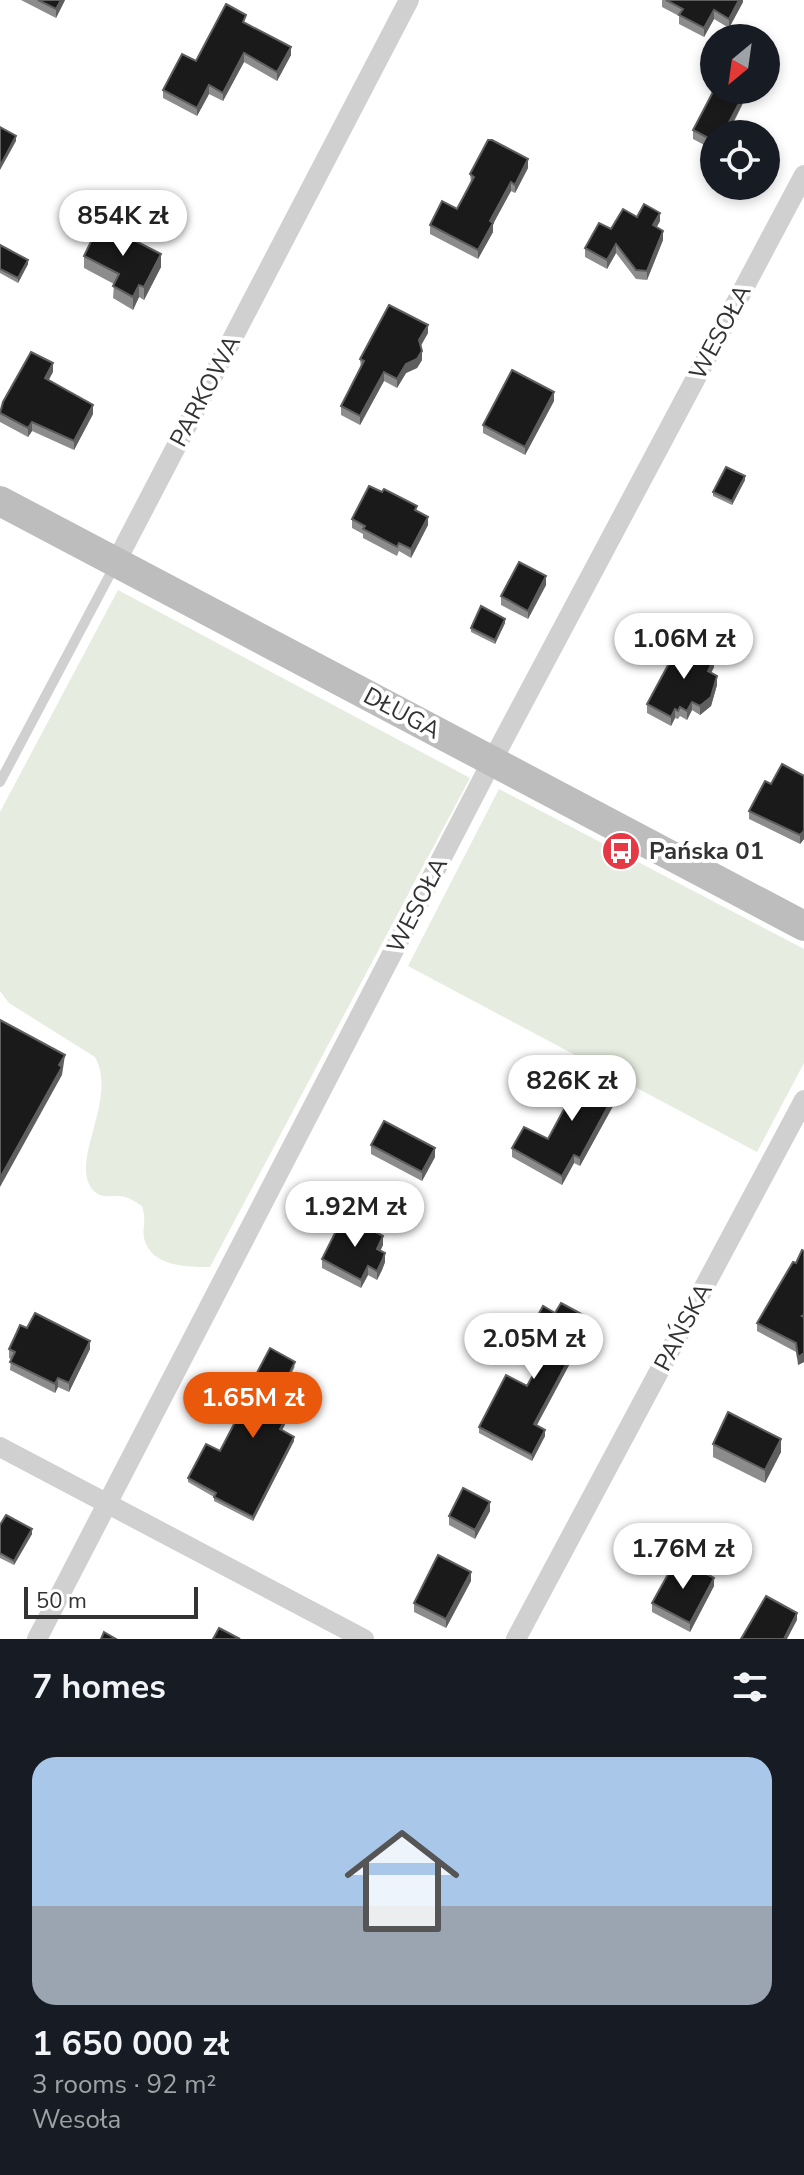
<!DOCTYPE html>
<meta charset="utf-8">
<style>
:root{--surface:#171b24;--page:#242831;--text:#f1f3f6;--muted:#9ea1a6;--line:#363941;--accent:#ea580c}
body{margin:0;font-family:"Nunito Sans",sans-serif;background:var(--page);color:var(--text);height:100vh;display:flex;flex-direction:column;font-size:30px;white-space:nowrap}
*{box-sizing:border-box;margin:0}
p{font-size:26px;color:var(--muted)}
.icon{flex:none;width:44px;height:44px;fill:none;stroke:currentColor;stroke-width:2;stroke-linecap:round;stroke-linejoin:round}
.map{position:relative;height:1639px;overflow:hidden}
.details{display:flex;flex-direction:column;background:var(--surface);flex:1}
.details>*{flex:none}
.needle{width:52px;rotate:209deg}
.fabs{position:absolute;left:700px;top:24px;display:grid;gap:16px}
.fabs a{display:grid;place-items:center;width:80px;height:80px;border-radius:50%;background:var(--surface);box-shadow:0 4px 12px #0003;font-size:40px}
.scale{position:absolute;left:24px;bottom:20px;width:174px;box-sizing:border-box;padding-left:8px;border:4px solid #333;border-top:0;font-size:22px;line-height:28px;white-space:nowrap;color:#333;-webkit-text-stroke:6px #fff;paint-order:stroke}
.price{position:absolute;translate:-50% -68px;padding:0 18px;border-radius:28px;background:#fff;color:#222;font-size:26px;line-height:52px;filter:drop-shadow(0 2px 4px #0008)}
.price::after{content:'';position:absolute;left:50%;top:48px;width:24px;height:18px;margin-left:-12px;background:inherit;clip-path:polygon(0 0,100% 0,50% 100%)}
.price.on{background:var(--accent);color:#fff}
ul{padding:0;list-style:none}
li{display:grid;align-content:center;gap:16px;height:424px;padding:0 32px}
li+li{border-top:2px solid var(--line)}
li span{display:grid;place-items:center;height:248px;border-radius:24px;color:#555}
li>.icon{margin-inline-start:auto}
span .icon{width:144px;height:144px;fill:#fffc;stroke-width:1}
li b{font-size:34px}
h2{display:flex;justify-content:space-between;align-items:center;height:96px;padding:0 32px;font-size:34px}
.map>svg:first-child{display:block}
.green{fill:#e6ecdf}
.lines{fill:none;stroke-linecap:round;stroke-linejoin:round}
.lane{stroke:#d0d0d0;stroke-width:10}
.street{stroke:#d0d0d0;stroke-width:20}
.secondary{stroke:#bdbdbd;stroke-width:30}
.wall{fill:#8c8c8c}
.shaded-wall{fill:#5f5f5f}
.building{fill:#1a1a1a;stroke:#5f5f5f;stroke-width:2}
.labels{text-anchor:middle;stroke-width:8;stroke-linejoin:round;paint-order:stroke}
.street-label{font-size:24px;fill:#333;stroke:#fff}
.poi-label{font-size:24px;font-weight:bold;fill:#333;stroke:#fff;text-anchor:start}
</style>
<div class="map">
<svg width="804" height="1639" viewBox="0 0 804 1639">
<rect width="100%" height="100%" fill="#fff"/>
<!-- green -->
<g class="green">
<path d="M118,590L470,778L210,1267C187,1267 151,1267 144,1238C142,1226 147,1222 142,1206C137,1203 130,1198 125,1197C115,1194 103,1200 94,1191C67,1164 119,1100 95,1057L9,1003L0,991V812Z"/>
<polygon points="499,789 804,949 804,1063 757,1152 408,966"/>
</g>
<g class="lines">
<!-- lane -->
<polyline class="lane" points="0,782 115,565"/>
<!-- street -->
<g class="street">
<polyline points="116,562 409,0"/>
<polyline points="0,1447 364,1639"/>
<polyline points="37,1639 492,761 804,175"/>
<polyline points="516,1639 804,1100"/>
</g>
<!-- secondary -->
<polyline class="secondary" points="0,501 804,926"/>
</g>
<!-- wall -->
<g class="wall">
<polygon points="21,0 65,0 56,18"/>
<polygon points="662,0 743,0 743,2 729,28 714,19 704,37 679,24 679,16 662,7"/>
<polygon points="246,23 291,55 277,81 244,62 223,101 209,94 197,116 163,98 163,90 196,61"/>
<polygon points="747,90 747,95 729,132 714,134 714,160 712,159 712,149 693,139 693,130"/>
<polygon points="528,168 515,193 511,191 493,224 493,232 478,259 430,234 430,225 457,209 471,183 470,174"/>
<polygon points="637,217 660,221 656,227 663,240 647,280 636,279 616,253 607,269 585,257 585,248 611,229"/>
<polygon points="0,245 28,264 18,283 0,273"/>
<polygon points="84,256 161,267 144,300 139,297 133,310 113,298 114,284 84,268"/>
<polygon points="428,333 421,346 422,360 417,368 406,373 397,388 384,381 360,425 341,415 341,406 361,368 360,359"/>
<polygon points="53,372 48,380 93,414 74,450 32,431 28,437 0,422 0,412"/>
<polygon points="554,401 525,455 483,433 483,425"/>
<polygon points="745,480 732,505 713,496 713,492"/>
<polygon points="417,511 428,525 411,558 399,551 397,556 363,538 363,534 352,528 352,519"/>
<polygon points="546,585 528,619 501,605 501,596"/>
<polygon points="505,623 495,644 471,632 471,628"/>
<polygon points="714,667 711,673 717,685 711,706 700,715 692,710 687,720 680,716 678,719 675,718 671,726 647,713 647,704"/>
<polygon points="804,776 804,839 800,844 749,819 749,811 771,784"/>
<polygon points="596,1076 621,1085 618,1091 618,1097 580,1166 574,1163 562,1185 512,1157 512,1148 548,1139"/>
<polygon points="371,1145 435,1157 422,1181 371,1154"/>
<polygon points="383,1245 380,1251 385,1262 382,1270 377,1280 368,1275 361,1288 322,1268 322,1259"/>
<polygon points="804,1251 804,1362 798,1365 796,1352 757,1331 757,1323"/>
<polygon points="555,1313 585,1322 571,1346 575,1354 537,1425 545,1436 532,1461 479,1433 479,1427 527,1386 544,1356 525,1345 525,1339"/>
<polygon points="27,1328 90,1349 69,1392 58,1387 55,1393 10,1370 11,1359 9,1358 9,1349"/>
<polygon points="295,1366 290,1377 304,1388 282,1430 294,1441 253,1521 214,1501 214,1497 188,1482 188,1478 220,1451 252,1389 251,1389 251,1384"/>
<polygon points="713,1444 781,1452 765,1483 713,1457"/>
<polygon points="490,1511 475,1539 449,1525 449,1516"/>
<polygon points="0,1525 32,1534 14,1565 0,1558"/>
<polygon points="471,1581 446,1628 414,1612 414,1603"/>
<polygon points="714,1586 690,1632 652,1612 652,1603"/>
</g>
<!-- shaded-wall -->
<g class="shaded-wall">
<polygon points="61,0 65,0 56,18 56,9"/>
<polygon points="739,0 743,0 743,2 729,28 729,19"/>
<polygon points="714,10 714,19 704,37 704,28"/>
<polygon points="291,47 291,55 277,81 277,72"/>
<polygon points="244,53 244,62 223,101 223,93"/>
<polygon points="209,85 209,94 197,116 197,108"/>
<polygon points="746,90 747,90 747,95 727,134 725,130"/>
<polygon points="16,136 16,141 0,170 0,166"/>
<polygon points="528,159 528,168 515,193 515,185"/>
<polygon points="511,182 511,191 493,224 493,232 478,259 478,250 490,221"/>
<polygon points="660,213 660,221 653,234 653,225"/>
<polygon points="663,231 663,240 647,280 647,271"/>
<polygon points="616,244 616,253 607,269 607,260"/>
<polygon points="161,254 161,267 144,300 144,287"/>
<polygon points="28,260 28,264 18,283 18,278"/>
<polygon points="139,285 139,297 133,310 133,297"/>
<polygon points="428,325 428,333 419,348 419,340"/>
<polygon points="422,351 422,360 417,368 406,373 397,388 397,379 406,364"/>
<polygon points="53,363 53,372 45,387 45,378"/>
<polygon points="384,372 384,381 360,425 360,416"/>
<polygon points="554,392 554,401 525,455 525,447"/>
<polygon points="93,405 93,414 74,450 74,441"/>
<polygon points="32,422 32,431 28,437 28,428"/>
<polygon points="745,476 745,480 732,505 732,501"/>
<polygon points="428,517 428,525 411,558 411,549"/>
<polygon points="546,576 546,585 528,619 528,611"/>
<polygon points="505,619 505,623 495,644 495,640"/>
<polygon points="714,659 714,667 708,679 708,671"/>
<polygon points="717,676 717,685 711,706 700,715 700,706"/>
<polygon points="692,702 692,710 687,720 687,711"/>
<polygon points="675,709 675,718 671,726 671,717"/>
<polygon points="804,831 804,839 800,844 800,835"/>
<polygon points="65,1055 62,1075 0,1187 0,1178"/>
<polygon points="621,1077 621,1085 618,1091 618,1097 580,1166 580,1158"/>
<polygon points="435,1148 435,1157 422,1181 422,1172"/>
<polygon points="574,1155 574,1163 562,1185 562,1176"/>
<polygon points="383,1236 383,1245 377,1258 377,1249"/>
<polygon points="385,1253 385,1262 382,1270 377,1280 377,1271"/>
<polygon points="368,1266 368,1275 361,1288 361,1280"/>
<polygon points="585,1316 585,1322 569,1351 569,1345"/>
<polygon points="90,1341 90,1349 69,1392 69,1383"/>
<polygon points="575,1348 575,1354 534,1430 534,1424"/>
<polygon points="804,1353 804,1362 798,1365 798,1357"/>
<polygon points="58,1378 58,1387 55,1393 55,1384"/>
<polygon points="304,1384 304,1388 280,1434 280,1429"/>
<polygon points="545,1430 545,1436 532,1461 532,1455"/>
<polygon points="294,1437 294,1441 253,1521 253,1517"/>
<polygon points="781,1439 781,1452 765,1483 765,1470"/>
<polygon points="490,1502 490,1511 475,1539 475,1530"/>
<polygon points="32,1529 32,1534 14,1565 14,1561"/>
<polygon points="471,1572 471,1581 446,1628 446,1619"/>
<polygon points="714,1578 714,1586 690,1632 690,1623"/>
<polygon points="797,1613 797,1620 787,1639 784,1639"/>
</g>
<!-- building -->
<g class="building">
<polygon points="38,0 61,0 56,9"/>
<polygon points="666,0 739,0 729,19 714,10 704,28 679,15 683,9"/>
<polygon points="226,4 246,15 243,22 291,47 277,72 244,53 223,93 209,85 197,108 163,90 182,54 196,61"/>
<polygon points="714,90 746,90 725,130 733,134 714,134 714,141 693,130"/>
<polygon points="0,127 16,136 0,166"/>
<polygon points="488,140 492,140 528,159 515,185 511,182 490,221 493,223 478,250 430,225 442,201 457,209 474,177 470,174"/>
<polygon points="644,204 660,213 653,225 663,231 647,271 636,270 616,244 607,260 585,248 599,223 611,229 623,209 637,217"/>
<polygon points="100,223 161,254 144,287 139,285 133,297 113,286 119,274 84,256"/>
<polygon points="0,245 28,260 18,278 0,269"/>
<polygon points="389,305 428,325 419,340 422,351 417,359 406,364 397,379 384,372 360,416 341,406 364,361 360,359"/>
<polygon points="31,352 53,363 45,378 93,405 74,441 32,422 28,428 0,413 3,402"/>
<polygon points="512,370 554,392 525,447 483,425"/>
<polygon points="726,467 745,476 732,501 713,492"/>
<polygon points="369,486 382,492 384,489 417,506 415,510 428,517 411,549 399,543 397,547 363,529 365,526 352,519"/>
<polygon points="519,562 546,576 528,611 501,596"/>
<polygon points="481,606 505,619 495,640 471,628"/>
<polygon points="681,641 714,659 708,671 717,676 711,697 700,706 692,702 687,711 680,707 678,711 675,709 671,717 647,704"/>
<polygon points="782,764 804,776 804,831 800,835 749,811 765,781 771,784"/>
<polygon points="0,1020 65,1055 59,1065 62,1067 0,1178"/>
<polygon points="601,1066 621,1077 615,1087 618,1088 580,1158 574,1155 562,1176 512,1148 524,1127 548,1139 585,1070 596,1076"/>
<polygon points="384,1121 435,1148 422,1172 371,1145"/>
<polygon points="344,1215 383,1236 377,1249 385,1253 382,1261 377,1271 368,1266 361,1280 322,1259"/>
<polygon points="802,1250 804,1251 804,1315 802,1316 804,1317 804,1353 798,1357 796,1343 757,1323 793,1262 796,1263"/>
<polygon points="561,1303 585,1316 569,1345 575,1348 534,1424 545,1430 532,1455 479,1427 506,1375 527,1386 546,1351 525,1339 543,1306 555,1313"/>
<polygon points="35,1313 90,1341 69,1383 58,1378 55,1384 10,1362 15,1352 9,1349 17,1332 20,1325 27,1328"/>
<polygon points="270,1348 295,1362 288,1376 304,1384 280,1429 294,1437 253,1517 214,1497 216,1493 188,1478 206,1444 220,1451 254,1386 251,1384"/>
<polygon points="728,1412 781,1439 765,1470 713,1444"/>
<polygon points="463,1488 490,1502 475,1530 449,1516"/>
<polygon points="6,1515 32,1529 14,1561 0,1553 0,1525"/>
<polygon points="438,1555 471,1572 446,1619 414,1603"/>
<polygon points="677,1558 714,1578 690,1623 652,1603"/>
<polygon points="766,1596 797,1613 784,1639 741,1639"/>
<polygon points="219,1628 240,1639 213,1639"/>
<polygon points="104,1632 116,1639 101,1639"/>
</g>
<!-- icons -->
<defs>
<g id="bus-disc" transform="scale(2)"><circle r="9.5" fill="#e63946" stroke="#fff"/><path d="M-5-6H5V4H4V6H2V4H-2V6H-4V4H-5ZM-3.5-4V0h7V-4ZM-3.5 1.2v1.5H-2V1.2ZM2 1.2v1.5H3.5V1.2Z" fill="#fff"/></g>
</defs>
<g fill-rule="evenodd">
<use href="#bus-disc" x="621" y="851"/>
</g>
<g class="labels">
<!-- street labels -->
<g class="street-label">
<text transform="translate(720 332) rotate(-62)" y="8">WESOŁA</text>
<text transform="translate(205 391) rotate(-62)" y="8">PARKOWA</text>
<text transform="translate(402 713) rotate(28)" y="8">DŁUGA</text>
<text transform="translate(417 905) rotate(-63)" y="8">WESOŁA</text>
<text transform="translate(683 1327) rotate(-62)" y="8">PAŃSKA</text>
</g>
<!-- poi labels -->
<g class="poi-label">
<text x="649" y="859">Pańska 01</text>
</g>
</g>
</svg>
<div class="fabs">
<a><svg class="needle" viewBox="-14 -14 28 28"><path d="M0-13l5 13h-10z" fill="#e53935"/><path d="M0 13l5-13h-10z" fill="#9ea1a6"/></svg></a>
<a><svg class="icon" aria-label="locate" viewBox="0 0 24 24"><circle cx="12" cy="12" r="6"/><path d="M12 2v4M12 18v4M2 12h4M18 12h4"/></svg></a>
</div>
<div class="scale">50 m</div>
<b class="price" style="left:123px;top:258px">854K zł</b>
<b class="price" style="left:684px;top:681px">1.06M zł</b>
<b class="price" style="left:572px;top:1123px">826K zł</b>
<b class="price" style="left:355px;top:1249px">1.92M zł</b>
<b class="price" style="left:534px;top:1381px">2.05M zł</b>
<b class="price on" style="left:253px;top:1440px">1.65M zł</b>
<b class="price" style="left:683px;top:1591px">1.76M zł</b>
</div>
<section class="details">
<h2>7 homes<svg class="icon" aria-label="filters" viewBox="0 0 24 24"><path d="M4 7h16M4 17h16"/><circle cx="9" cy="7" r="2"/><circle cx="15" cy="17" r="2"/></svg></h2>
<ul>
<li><span style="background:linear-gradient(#a9c7e8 60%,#9aa5b1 0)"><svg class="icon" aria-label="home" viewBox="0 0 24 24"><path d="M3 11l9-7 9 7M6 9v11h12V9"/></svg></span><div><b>1 650 000 zł</b><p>3 rooms · 92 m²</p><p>Wesoła</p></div></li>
</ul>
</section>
